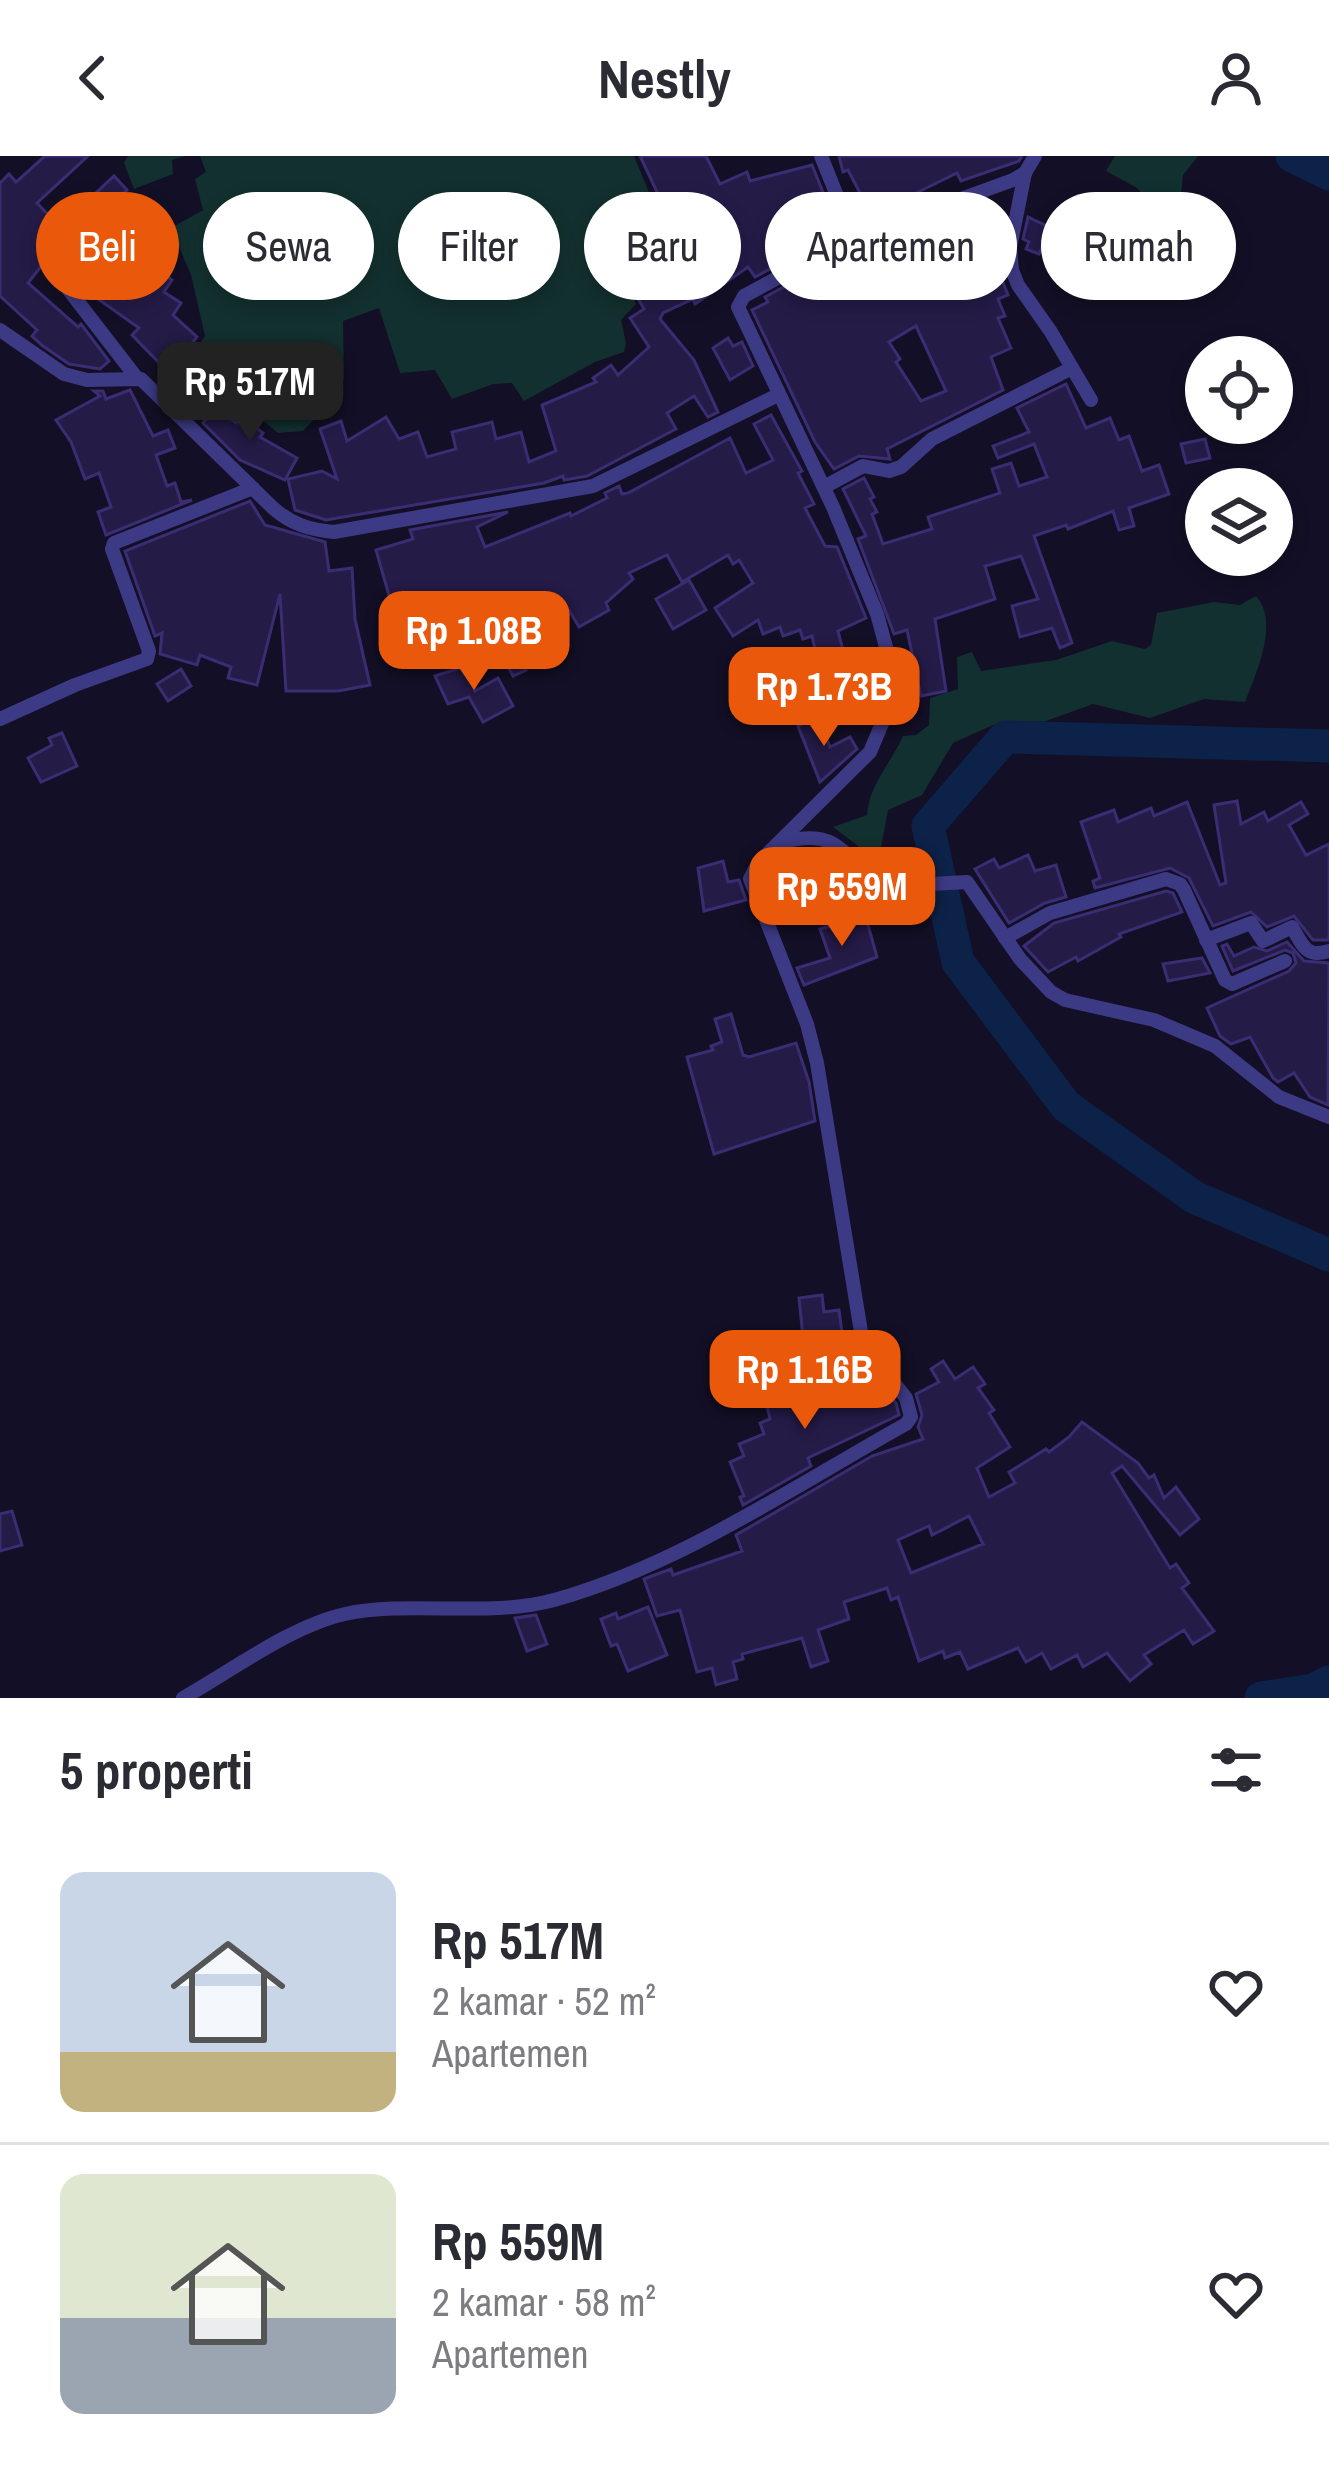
<!DOCTYPE html>
<html lang="id">
<meta charset="utf-8">
<style>
:root{--surface:#fff;--page:#f7f7f7;--text:#2b2b33;--muted:#7c7c81;--line:#e1e1e2;--accent:#ea580c}
body{margin:0;font-family:"Archivo Narrow",sans-serif;background:var(--page);color:var(--text);height:100vh;display:flex;flex-direction:column;font-size:45px;white-space:nowrap}
*{box-sizing:border-box;margin:0}
p{font-size:39px;color:var(--muted)}
.icon{flex:none;width:66px;height:66px;fill:none;stroke:currentColor;stroke-width:2;stroke-linecap:round;stroke-linejoin:round}
.map{position:relative;height:1542px;overflow:hidden}
.drawer{display:flex;flex-direction:column;background:var(--surface);flex:1}
.drawer>*{flex:none}
.banner{position:absolute;left:36px;top:36px;width:1257px;height:108px;display:flex;gap:24px}
.fabs{position:absolute;left:1185px;top:180px;display:grid;gap:24px}
.fabs a{display:grid;place-items:center;width:108px;height:108px;border-radius:50%;background:var(--surface);box-shadow:0 6px 18px #0003;font-size:60px}
.price{position:absolute;translate:-50% -102px;padding:0 27px;border-radius:24px;background:var(--accent);color:#fff;font-size:39px;line-height:78px;filter:drop-shadow(0 3px 6px #0008)}
.price::after{content:'';position:absolute;left:50%;top:72px;width:36px;height:27px;margin-left:-18px;background:inherit;clip-path:polygon(0 0,100% 0,50% 100%)}
.price.on{background:#222;color:#fff}
ul{padding:0;list-style:none}
li{display:flex;align-items:center;gap:36px;height:300px;padding:0 60px}
li+li{border-top:3px solid var(--line)}
li span{display:grid;place-items:center;flex:none;width:336px;height:240px;border-radius:24px;color:#555}
li>.icon{margin-inline-start:auto}
span .icon{width:144px;height:144px;fill:#fffc;stroke-width:1}
li b{font-size:51px}
h2{display:flex;justify-content:space-between;align-items:center;height:144px;padding:0 60px;font-size:51px}
.tag{padding:0 42px;border-radius:54px;background:var(--surface);box-shadow:0 6px 18px #0003;font-size:42px;line-height:108px}
.tag.on{background:var(--accent);color:#fff}
header{display:flex;justify-content:space-between;align-items:center;height:156px;padding:0 60px;background:var(--surface);font-size:54px;font-weight:700}
.map>svg:first-child{display:block}
.green{fill:#12302f}
.lines{fill:none;stroke-linecap:round;stroke-linejoin:round}
.river{stroke:#0c2248;stroke-width:33}
.building{fill:#241b47;stroke:#3b2d73;stroke-width:3;fill-rule:evenodd}
.street{stroke:#3d3a85;stroke-width:14}
</style>
<header><svg class="icon" aria-label="back" viewBox="0 0 24 24"><path d="M15 5l-7 7 7 7"/></svg>Nestly<svg class="icon" aria-label="person" viewBox="0 0 24 24"><circle cx="12" cy="8" r="4"/><path d="M4 21q1-7 8-7t8 7"/></svg></header>
<div class="map">
<svg width="1329" height="1542" viewBox="0 0 1329 1542">
<rect width="100%" height="100%" fill="#130f26"/>
<!-- green -->
<g class="green">
<polygon points="128,0 186,0 172,4 173,18 134,33 124,7"/>
<polygon points="200,0 634,0 653,46 644,55 655,86 633,103 639,123 629,129 636,148 621,164 626,187 624,196 595,206 524,245 512,227 493,228 452,243 435,214 400,217 379,152 343,165 344,223 317,233 319,258 303,275 278,277 255,258 267,221 228,193 187,253 166,233 205,180 191,119 171,72 203,54 195,23 206,16"/>
<polygon points="1115,0 1198,0 1183,19 1180,49 1172,58 1157,58 1137,32 1106,15"/>
<path d="M1256,440C1280,466 1256,517 1245,546L1204,543L1150,562L1093,548L1046,565L993,569L953,587L922,639L888,654L878,707L867,704L858,690L833,671L867,659C869,629 891,607 903,580L916,579L929,569L930,542L958,533L957,501L972,496L981,515L1056,504L1112,485L1145,493L1151,489L1157,457L1214,446L1240,449Z"/>
</g>
<g class="lines">
<!-- river -->
<g class="river">
<polyline points="1292,0 1329,18"/>
<polyline points="1329,590 1005,581 928,670 958,806 1066,950 1194,1041 1329,1099"/>
<polyline points="1261,1542 1313,1534 1329,1526"/>
</g>
</g>
<!-- building -->
<g class="building">
<polygon points="45,0 88,0 37,47 60,71 114,20 127,34 108,52 68,76 28,127 78,171 81,168 109,205 100,213 69,208 43,190 32,180 37,174 0,140 0,27 9,18 16,26"/>
<polygon points="640,0 706,0 720,28 747,16 750,25 812,9 839,76 755,121 748,111 695,148 693,143 663,157 660,163 694,204 718,256 708,261 694,240 667,257 676,273 587,320 564,324 563,320 544,327 326,364 295,354 288,323 322,315 337,323 320,273 341,265 347,285 386,261 399,283 418,276 427,301 456,293 452,276 492,266 496,283 521,276 529,306 556,295 542,249 596,226 593,222 611,209 618,219 649,191 630,162 644,153 636,139 652,129 639,103 676,85 687,106 729,81 714,58 664,84 653,61 666,55"/>
<polygon points="839,0 1022,0 1019,5 961,25 957,17 859,65 851,44 861,39 848,14 843,16"/>
<path d="M968,57L986,85L1008,139L998,143L1005,160L998,162L1011,192L991,201L1003,234L887,293L890,303L859,300L834,313L815,286L752,154L768,146L765,141L851,95L853,99L875,87L877,90L935,64L940,73ZM916,170L946,235L921,245L896,206L900,203L889,186Z"/>
<polygon points="1028,61 1051,72 1039,98 1026,93 1029,86 1023,83"/>
<polygon points="135,73 143,86 129,94 153,128 160,116 172,124 164,136 181,147 173,159 197,181 169,217 132,179 139,172 81,131 77,126 82,120 69,110"/>
<polygon points="728,182 733,190 742,186 753,210 730,224 713,192"/>
<polygon points="1066,228 1086,272 1110,262 1119,284 1129,280 1142,315 1159,309 1169,338 1129,352 1134,370 1119,374 1113,355 1068,373 1066,369 1034,380 1072,487 1060,492 1052,472 1020,481 1012,450 1038,443 1021,400 985,410 995,443 935,463 946,535 921,540 907,474 894,478 858,383 866,380 843,333 864,322 874,341 870,343 877,356 872,358 883,388 932,373 928,361 1000,337 992,313 1011,307 1019,330 1047,321 1034,288 998,302 993,290 1029,276 1017,252"/>
<polygon points="130,234 153,280 168,274 175,292 156,299 167,330 175,327 181,346 192,344 106,379 98,356 111,351 99,317 85,323 71,286 56,264 100,240 94,235 103,235 106,243"/>
<polygon points="216,251 236,267 242,260 263,277 260,281 297,302 285,324 240,304 203,267"/>
<polygon points="771,259 802,315 798,317 814,348 805,352 825,390 837,391 866,462 838,475 845,502 836,505 853,542 825,554 811,524 821,520 812,480 803,483 800,474 783,480 780,471 763,478 758,464 733,480 715,452 753,427 739,404 733,408 728,399 682,426 667,399 629,417 633,423 606,447 609,454 579,471 567,451 536,474 548,498 524,510 526,514 513,520 498,493 470,503 459,474 439,477 436,466 417,471 406,438 390,443 376,394 413,383 410,374 508,356 477,371 485,391 570,357 571,360 607,342 605,337 619,330 622,338 628,337 730,282 746,317 773,304 754,268"/>
<polygon points="1205,283 1210,302 1186,307 1181,288"/>
<polygon points="250,345 265,369 325,386 329,415 352,412 355,463 370,529 338,535 286,535 280,438 257,529 228,522 231,511 200,499 197,509 160,498 162,477 155,480 125,395"/>
<polygon points="689,424 706,454 673,473 656,443"/>
<polygon points="466,510 475,535 498,522 513,550 483,566 469,541 448,548 435,520"/>
<polygon points="181,513 191,530 168,545 157,528"/>
<polygon points="818,561 830,591 850,581 857,593 820,626 798,570"/>
<polygon points="62,577 77,610 41,626 28,602 52,589 49,582"/>
<polygon points="1237,645 1241,668 1264,656 1268,665 1301,646 1308,658 1289,669 1306,699 1329,688 1329,784 1313,784 1294,760 1267,771 1251,756 1213,770 1189,722 1170,712 1095,732 1093,725 1100,722 1081,666 1114,654 1118,666 1151,652 1154,660 1187,646 1220,729 1226,727 1214,649"/>
<polygon points="1028,699 1035,715 1056,709 1066,741 1045,747 1009,767 975,713 994,703 999,712"/>
<polygon points="833,702 844,712 846,720 850,719 861,731 835,742 830,728 792,747 783,730 810,716 807,709"/>
<polygon points="723,705 728,726 739,724 746,744 704,755 698,712"/>
<polygon points="1166,735 1173,737 1182,756 1119,778 1121,781 1078,805 1076,801 1048,816 1024,790 1054,767"/>
<polygon points="865,758 877,801 804,829 797,812 830,802 820,773"/>
<polygon points="1287,786 1304,805 1329,807 1328,949 1310,941 1294,917 1278,926 1273,922 1250,881 1231,888 1220,880 1207,852 1289,815 1296,807 1293,797 1285,794 1233,815 1222,790 1227,788 1234,800 1254,791 1267,795"/>
<polygon points="1202,802 1210,817 1168,825 1163,808"/>
<polygon points="731,858 743,899 749,901 796,887 809,926 815,965 714,998 687,901 713,894 711,890 722,886 715,863"/>
<polygon points="822,1139 824,1156 839,1154 842,1177 803,1181 799,1142"/>
<path d="M943,1205L955,1223L973,1211L985,1228L978,1232L994,1254L989,1257L1010,1291L977,1312L989,1341L1015,1327L1009,1316L1046,1293L1049,1296L1069,1281L1082,1266L1138,1307L1149,1322L1154,1319L1164,1342L1176,1331L1199,1363L1180,1379L1122,1310L1112,1317L1170,1412L1176,1408L1189,1427L1182,1432L1214,1475L1193,1488L1184,1474L1144,1499L1151,1508L1130,1525L1107,1497L1083,1511L1077,1499L1051,1513L1042,1497L1026,1506L1018,1492L968,1513L960,1496L945,1502L943,1495L919,1505L898,1441L891,1444L887,1432L844,1446L849,1463L818,1474L828,1505L811,1511L802,1482L742,1498L743,1503L733,1506L737,1523L716,1529L712,1512L697,1516L680,1454L657,1460L644,1423L671,1413L673,1419L742,1395L736,1379L872,1300L923,1283L918,1271L922,1259L916,1238L939,1226L931,1213ZM969,1360L983,1388L911,1417L898,1384L929,1370L932,1379Z"/>
<polygon points="809,1218 816,1241 850,1227 856,1243 883,1231 896,1247 899,1259 808,1302 811,1310 743,1349 740,1341 744,1340 730,1306 744,1300 739,1288 764,1278 760,1267 770,1263 765,1242 787,1232 785,1225"/>
<polygon points="12,1355 22,1389 0,1395 0,1358"/>
<polygon points="648,1451 667,1499 628,1515 617,1488 611,1490 601,1463 616,1457 618,1463"/>
<polygon points="536,1459 547,1488 527,1495 515,1462"/>
</g>
<g class="lines">
<!-- street -->
<g class="street">
<polyline points="821,0 854,82"/>
<polyline points="1025,17 1010,92 1012,114 1018,129 1051,176 1091,244"/>
<path d="M135,51C106,66 63,81 55,116L136,221"/>
<path d="M0,174L64,218L87,224L141,223L273,352C291,368 310,374 334,376L593,330L778,239"/>
<polyline points="824,331 863,310 889,315 901,311 932,283 1072,212"/>
<polyline points="0,563 75,529 147,503 149,495 112,393 114,387 253,332"/>
<path d="M784,686C839,671 844,701 878,731L967,726L1020,803L1051,836L1065,844L1154,864L1215,890L1279,941L1329,961"/>
<polyline points="1005,782 1050,757 1166,723 1180,728 1184,734 1225,824 1232,828 1285,805"/>
<path d="M1206,784L1251,767L1263,785L1292,771C1303,790 1306,802 1329,795"/>
<path d="M183,1542C231,1515 291,1470 345,1458C409,1444 488,1462 554,1444C679,1409 793,1331 906,1268L911,1261L906,1242L863,1188L817,907L807,868L750,723L758,707L870,596L883,565L892,513L877,458L833,351L738,151L744,140L848,84L1013,24L1025,17L1035,0"/>
</g>
</g>
</svg>
<div class="fabs">
<a><svg class="icon" aria-label="locate" viewBox="0 0 24 24"><circle cx="12" cy="12" r="6"/><path d="M12 2v4M12 18v4M2 12h4M18 12h4"/></svg></a>
<a><svg class="icon" aria-label="layers" viewBox="0 0 24 24"><path d="M12 4l9 5-9 5-9-5zM3 14l9 5 9-5"/></svg></a>
</div>
<b class="price on" style="left:250px;top:288px">Rp 517M</b>
<b class="price" style="left:474px;top:537px">Rp 1.08B</b>
<b class="price" style="left:824px;top:593px">Rp 1.73B</b>
<b class="price" style="left:842px;top:793px">Rp 559M</b>
<b class="price" style="left:805px;top:1276px">Rp 1.16B</b>
<div class="banner">
<a class="tag on">Beli</a>
<a class="tag">Sewa</a>
<a class="tag">Filter</a>
<a class="tag">Baru</a>
<a class="tag">Apartemen</a>
<a class="tag">Rumah</a>
</div>
</div>
<section class="drawer">
<h2>5 properti<svg class="icon" aria-label="filters" viewBox="0 0 24 24"><path d="M4 7h16M4 17h16"/><circle cx="9" cy="7" r="2"/><circle cx="15" cy="17" r="2"/></svg></h2>
<ul>
<li><span style="background:linear-gradient(#c9d6e8 75%,#c2b280 0)"><svg class="icon" aria-label="home" viewBox="0 0 24 24"><path d="M3 11l9-7 9 7M6 9v11h12V9"/></svg></span><div><b>Rp 517M</b><p>2 kamar · 52 m²</p><p>Apartemen</p></div><svg class="icon" aria-label="heart" viewBox="0 0 24 24"><path d="M12 20l-8-8c-3-5 5-10 8-4 3-6 11-1 8 4z"/></svg></li>
<li><span style="background:linear-gradient(#dfe7d0 60%,#9aa5b1 0)"><svg class="icon" aria-label="home" viewBox="0 0 24 24"><path d="M3 11l9-7 9 7M6 9v11h12V9"/></svg></span><div><b>Rp 559M</b><p>2 kamar · 58 m²</p><p>Apartemen</p></div><svg class="icon" aria-label="heart" viewBox="0 0 24 24"><path d="M12 20l-8-8c-3-5 5-10 8-4 3-6 11-1 8 4z"/></svg></li>
</ul>
</section>
